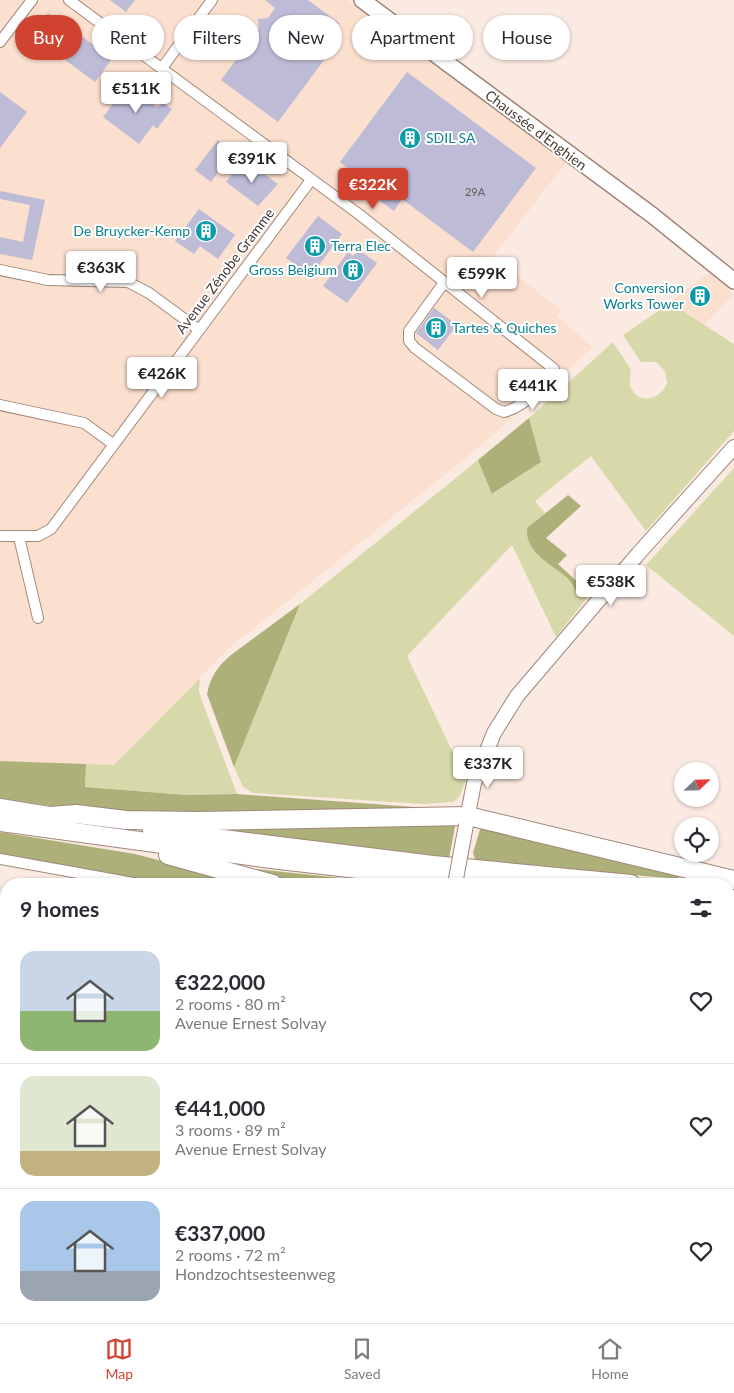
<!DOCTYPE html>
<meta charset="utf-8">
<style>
:root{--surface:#fff;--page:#f7f7f7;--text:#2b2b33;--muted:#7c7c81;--line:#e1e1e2;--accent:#cf4330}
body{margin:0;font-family:Lato,sans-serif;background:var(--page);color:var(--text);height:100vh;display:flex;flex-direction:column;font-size:19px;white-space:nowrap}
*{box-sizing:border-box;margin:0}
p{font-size:16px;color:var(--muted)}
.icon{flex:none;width:28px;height:28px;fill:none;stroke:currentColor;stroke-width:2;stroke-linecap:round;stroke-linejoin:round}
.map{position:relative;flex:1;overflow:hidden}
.sheet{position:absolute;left:0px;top:878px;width:735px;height:446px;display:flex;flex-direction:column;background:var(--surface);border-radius:20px 20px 0 0;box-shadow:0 1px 4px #0004}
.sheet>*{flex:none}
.guide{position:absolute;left:15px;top:15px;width:705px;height:45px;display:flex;gap:10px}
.needle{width:32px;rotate:67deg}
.fabs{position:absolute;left:674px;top:762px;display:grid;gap:10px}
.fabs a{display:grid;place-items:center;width:45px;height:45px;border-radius:50%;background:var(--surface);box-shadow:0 1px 4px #0004;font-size:25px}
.price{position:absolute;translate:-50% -42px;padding:0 11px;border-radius:5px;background:#fff;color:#222;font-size:16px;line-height:32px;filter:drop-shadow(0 1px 2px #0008)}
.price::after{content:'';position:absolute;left:50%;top:30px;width:15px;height:11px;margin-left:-8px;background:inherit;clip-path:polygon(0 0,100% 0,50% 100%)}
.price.selected{background:var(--accent);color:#fff}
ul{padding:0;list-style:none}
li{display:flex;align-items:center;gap:15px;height:125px;padding:0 20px}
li+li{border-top:1px solid var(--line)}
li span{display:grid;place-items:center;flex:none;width:140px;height:100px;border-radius:15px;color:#555}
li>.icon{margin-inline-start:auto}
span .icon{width:60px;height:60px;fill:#fffc;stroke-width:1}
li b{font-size:21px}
h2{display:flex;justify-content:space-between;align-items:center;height:60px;padding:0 20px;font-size:21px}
.pill{padding:0 18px;border-radius:22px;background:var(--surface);box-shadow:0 1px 4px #0004;font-size:18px;line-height:45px}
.pill.selected{background:var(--accent);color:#fff}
.menu{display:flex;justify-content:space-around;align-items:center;height:70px;border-top:1px solid var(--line);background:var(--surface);font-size:14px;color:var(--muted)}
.menu a{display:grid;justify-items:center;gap:2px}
.menu .selected{color:var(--accent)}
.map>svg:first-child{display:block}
.built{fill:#fbdfcf}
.green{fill:#d7d9aa}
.forest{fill:#adb078}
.building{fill:#bdbbd6}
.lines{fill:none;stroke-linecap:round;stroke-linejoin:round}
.minor-casing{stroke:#a18779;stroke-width:12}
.secondary-casing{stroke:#a18779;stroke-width:16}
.primary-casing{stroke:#a18779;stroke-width:18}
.motorway-casing{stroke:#a18779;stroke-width:20}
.minor{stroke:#fff;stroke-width:10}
.secondary{stroke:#fff;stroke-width:14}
.primary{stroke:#fff;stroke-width:15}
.motorway{stroke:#fff;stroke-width:18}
.secondary-bridge-casing{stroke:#a18779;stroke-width:16;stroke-linecap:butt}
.secondary-bridge{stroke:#fff;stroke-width:14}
.labels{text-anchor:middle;stroke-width:4;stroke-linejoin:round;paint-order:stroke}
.number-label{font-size:11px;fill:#635a5c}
.street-label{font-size:14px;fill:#453a34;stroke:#fff}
.culture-label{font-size:14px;fill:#0d838f;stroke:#fff;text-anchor:start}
</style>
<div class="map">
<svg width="734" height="1323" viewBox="0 0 734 1323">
<rect width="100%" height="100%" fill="#fbeae1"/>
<!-- built -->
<g class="built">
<polygon points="0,0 347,0 567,161 493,257 561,310 557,316 593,347 479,447 228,649 114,765 0,761"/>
<polygon points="711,274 734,294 704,325 670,303 704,276"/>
</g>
<!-- green -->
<g class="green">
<path d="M670,303L734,344V431L646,531L591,456L535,501L545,513L527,528C526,552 549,563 565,576C572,582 575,589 579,596L588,597L556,637L512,545L407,656L466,780L459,797L453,802L423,804L253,793L243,787L234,767L300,604L478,460L493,494L541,462L529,418L613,342C618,351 626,360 630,369C632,375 628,382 631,388C640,406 661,399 667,383L665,371L656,362H641L623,335Z"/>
<polygon points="734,468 734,636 646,565"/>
<polygon points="200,678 199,691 202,701 237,794 186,795 85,787 86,764 114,765"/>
<polygon points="0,1146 6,1161 6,1214 0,1218"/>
<polygon points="0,1247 6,1254 6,1318 117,1318 120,1323 0,1323"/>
<polygon points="734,1283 734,1323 711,1323 714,1318 729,1318 729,1292"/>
<polygon points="235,1318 312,1318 309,1323 227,1323"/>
</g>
<!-- forest -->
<g class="forest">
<polygon points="529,418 541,462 492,494 478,460"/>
<path d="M568,495L581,506L546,538L567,555L558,564L582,586L600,568L609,575L588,597L579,596C575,589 572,582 565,576C549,563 525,552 527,528Z"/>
<path d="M300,604L234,767L207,694C210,677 218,666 231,655Z"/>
<polygon points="0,761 86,764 85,787 186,795 237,794 442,809 114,815 0,799"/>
<polygon points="456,821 449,859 225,831 226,825"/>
<polygon points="481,826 680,872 679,879 485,862 475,859 473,853"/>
<polygon points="0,832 135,854 251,884 155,884 0,855"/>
<polygon points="256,869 398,884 286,884 251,874"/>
<polygon points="0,1089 6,1103 6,1148 0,1133"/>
</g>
<!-- building -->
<g class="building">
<polygon points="110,0 135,0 126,12"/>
<polygon points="265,0 308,0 339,23 333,31 341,37 278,122 221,80 259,29 258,19 268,18 275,8"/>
<polygon points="48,13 54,18 55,16 112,59 95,82 53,51 50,55 46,52 44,54 28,40"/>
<polygon points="407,72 536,168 473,252 402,199 394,211 345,175 349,169 340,162"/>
<polygon points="127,85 157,107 163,103 172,109 157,129 153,125 139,144 103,117"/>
<polygon points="0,92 27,112 0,148"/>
<polygon points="218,140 233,152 211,182 195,170"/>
<polygon points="249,163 278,184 258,206 226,182 238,166 243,170"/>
<polygon points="0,191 45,200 32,260 0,254 0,237 23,242 30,205 0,199"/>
<polygon points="199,209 235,235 218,259 200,246 194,254 175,241"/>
<polygon points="318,216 342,234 311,276 286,258"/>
<polygon points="359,250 377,263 347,303 323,286 348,252 353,256"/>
<polygon points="434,308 457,325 438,350 416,333"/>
</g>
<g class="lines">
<!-- minor casing -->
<g class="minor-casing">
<g id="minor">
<path d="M69,0L360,215L554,369C540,388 526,406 504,412L496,409L415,348L409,341V331L443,284"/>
<polyline points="0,42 32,0"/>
<polyline points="162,68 212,0"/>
<polyline points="0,270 48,280 128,282 149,293 198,329"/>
<polyline points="0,405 84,423 113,444"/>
<polyline points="0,536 38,536 51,529 311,180"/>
<polyline points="19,537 38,618"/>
<polyline points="0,859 139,884"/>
<polyline points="0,1138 6,1154"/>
<polyline points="123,1318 126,1323"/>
<polyline points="609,1318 613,1323"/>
</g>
</g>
<!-- secondary casing -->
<g class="secondary-casing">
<g id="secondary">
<polyline points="466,824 474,783 494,733 517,696 638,554 734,447"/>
<polyline points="375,1323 376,1318"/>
</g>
</g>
<!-- primary casing -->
<g class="primary-casing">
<polyline id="primary" points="362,0 652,215 734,281"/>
</g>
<!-- motorway casing -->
<g class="motorway-casing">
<g id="motorway">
<polyline points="0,808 61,818"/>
<polyline points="50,816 76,814 126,820 197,821 468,816 734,880"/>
<polyline points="0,822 271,859 488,884"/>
<polyline points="152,830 433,865 631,884"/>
<polyline points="168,855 273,884"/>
<polyline points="729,906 734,906"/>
</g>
</g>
<!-- minor -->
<use href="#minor" class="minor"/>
<!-- secondary -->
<use href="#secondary" class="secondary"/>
<!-- primary -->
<use href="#primary" class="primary"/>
<!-- motorway -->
<use href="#motorway" class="motorway"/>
<!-- secondary-bridge casing -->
<g class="secondary-bridge-casing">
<polyline id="secondary-bridge" points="455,884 466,825"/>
</g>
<!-- secondary-bridge -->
<use href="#secondary-bridge" class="secondary-bridge"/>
</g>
<!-- icons -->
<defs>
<g id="building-disc" transform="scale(1.125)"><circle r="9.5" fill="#0f9aa8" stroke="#fff"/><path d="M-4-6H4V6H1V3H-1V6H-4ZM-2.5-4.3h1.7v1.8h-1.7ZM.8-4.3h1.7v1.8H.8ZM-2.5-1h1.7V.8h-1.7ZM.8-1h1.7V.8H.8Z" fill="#fff"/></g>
</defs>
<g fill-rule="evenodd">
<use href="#building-disc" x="410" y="138"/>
<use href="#building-disc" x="206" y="231"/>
<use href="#building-disc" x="315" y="246"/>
<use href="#building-disc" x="353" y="270"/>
<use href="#building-disc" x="700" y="296"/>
<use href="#building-disc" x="436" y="328"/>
</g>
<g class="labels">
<!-- number labels -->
<g class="number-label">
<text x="475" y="196">29A</text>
</g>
<!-- street labels -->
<g class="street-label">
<text transform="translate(536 130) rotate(37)" y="5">Chaussée d'Enghien</text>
<text transform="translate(225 271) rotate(-53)" y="5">Avenue Zénobe Gramme</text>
</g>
<!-- culture labels -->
<g class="culture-label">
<text x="426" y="143">SDIL SA</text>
<text x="190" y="236" text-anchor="end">De Bruycker-Kemp</text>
<text x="331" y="251">Terra Elec</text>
<text x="337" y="275" text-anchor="end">Gross Belgium</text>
<text x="684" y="293" text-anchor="end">Conversion<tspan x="684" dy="16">Works Tower</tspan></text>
<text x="452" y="333">Tartes &amp; Quiches</text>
</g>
</g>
</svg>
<div class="fabs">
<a><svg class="needle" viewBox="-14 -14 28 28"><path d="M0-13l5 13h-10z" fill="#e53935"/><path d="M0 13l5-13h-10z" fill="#7c7c81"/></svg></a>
<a><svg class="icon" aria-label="locate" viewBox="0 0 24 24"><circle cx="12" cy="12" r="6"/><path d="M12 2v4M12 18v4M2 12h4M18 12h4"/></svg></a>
</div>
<b class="price" style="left:136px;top:114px">€511K</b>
<b class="price" style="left:252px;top:184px">€391K</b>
<b class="price selected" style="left:373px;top:210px">€322K</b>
<b class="price" style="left:101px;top:293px">€363K</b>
<b class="price" style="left:482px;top:299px">€599K</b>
<b class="price" style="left:162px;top:399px">€426K</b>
<b class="price" style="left:533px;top:411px">€441K</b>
<b class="price" style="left:611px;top:607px">€538K</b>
<b class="price" style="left:488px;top:789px">€337K</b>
<div class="guide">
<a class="pill selected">Buy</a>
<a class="pill">Rent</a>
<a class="pill">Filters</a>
<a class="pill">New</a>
<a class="pill">Apartment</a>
<a class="pill">House</a>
</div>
<section class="sheet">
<h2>9 homes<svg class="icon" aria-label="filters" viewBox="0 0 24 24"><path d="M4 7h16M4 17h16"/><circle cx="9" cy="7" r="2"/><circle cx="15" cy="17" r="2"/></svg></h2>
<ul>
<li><span style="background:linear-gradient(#c9d6e8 60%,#8fb573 0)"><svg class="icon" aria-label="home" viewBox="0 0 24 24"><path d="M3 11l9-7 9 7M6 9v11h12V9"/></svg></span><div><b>€322,000</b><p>2 rooms · 80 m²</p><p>Avenue Ernest Solvay</p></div><svg class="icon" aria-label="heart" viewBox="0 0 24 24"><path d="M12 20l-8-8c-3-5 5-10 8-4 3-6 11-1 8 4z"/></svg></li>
<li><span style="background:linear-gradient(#dfe7d0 75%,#c2b280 0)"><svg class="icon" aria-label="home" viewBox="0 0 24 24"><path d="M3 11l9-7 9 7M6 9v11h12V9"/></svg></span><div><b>€441,000</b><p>3 rooms · 89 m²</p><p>Avenue Ernest Solvay</p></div><svg class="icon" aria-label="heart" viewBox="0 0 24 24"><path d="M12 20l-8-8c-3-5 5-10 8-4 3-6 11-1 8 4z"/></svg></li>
<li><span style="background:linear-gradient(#a9c7e8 70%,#9aa5b1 0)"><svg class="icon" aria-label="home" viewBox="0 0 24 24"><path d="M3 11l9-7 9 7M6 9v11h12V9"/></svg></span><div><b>€337,000</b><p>2 rooms · 72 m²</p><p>Hondzochtsesteenweg</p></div><svg class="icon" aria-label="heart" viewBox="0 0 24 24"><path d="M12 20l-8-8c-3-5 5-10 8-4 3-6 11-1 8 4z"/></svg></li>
</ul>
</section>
</div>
<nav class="menu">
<a class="selected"><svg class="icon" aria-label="map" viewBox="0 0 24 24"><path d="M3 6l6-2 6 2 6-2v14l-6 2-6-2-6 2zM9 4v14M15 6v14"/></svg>Map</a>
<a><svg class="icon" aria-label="saved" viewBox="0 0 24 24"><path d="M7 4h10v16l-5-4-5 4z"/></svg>Saved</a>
<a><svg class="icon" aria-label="home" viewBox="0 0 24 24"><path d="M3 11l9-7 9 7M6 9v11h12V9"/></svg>Home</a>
</nav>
